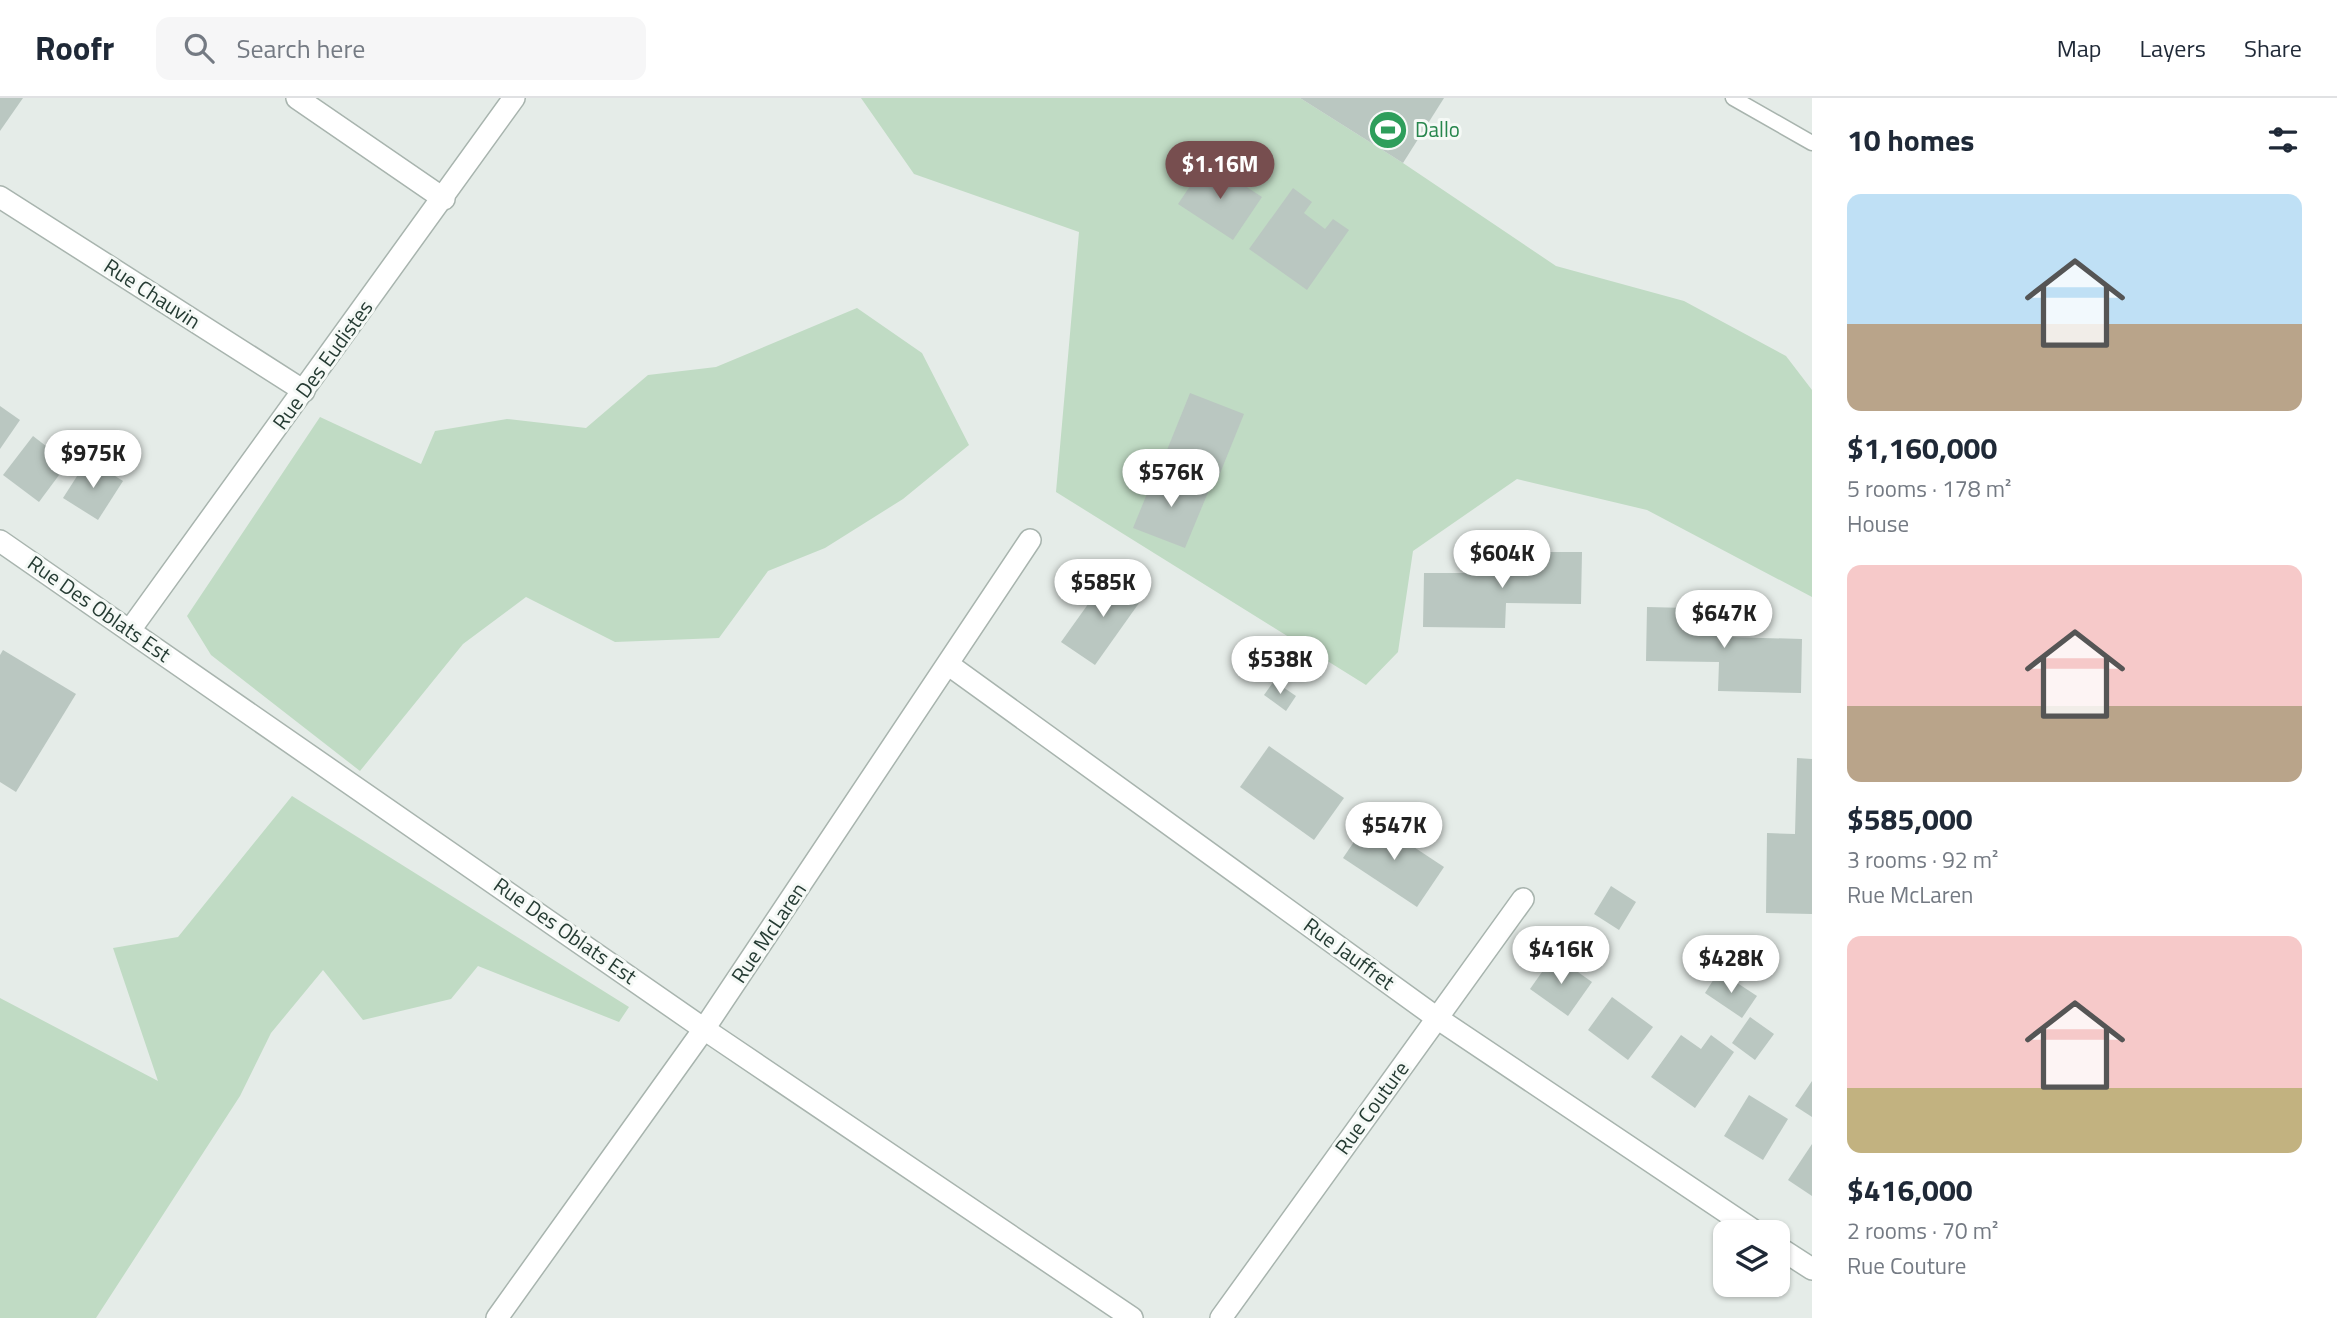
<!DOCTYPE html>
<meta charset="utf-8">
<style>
:root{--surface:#fff;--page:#f6f6f7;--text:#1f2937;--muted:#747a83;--line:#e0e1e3;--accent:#774e4f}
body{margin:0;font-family:"Titillium Web",sans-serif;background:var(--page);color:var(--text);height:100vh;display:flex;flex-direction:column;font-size:26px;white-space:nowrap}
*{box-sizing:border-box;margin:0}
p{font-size:23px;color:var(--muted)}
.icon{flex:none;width:38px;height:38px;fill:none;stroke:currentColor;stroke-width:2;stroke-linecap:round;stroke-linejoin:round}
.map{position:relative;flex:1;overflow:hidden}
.drawer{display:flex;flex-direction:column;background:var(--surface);width:525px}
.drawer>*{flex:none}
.controls{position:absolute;left:1713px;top:1122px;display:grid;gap:14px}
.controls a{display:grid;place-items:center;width:77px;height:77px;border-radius:14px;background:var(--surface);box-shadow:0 2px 5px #0004;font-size:35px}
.price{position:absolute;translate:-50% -60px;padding:0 16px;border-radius:24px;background:#fff;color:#222;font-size:23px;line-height:46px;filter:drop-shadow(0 2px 4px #0008)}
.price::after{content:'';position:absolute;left:50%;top:42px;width:21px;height:16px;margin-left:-10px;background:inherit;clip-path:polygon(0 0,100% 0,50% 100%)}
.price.active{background:var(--accent);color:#fff}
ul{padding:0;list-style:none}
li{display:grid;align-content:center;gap:14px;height:371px;padding:0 35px}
li span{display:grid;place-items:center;height:217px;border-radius:14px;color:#555}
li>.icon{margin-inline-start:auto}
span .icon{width:126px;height:126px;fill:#fffc;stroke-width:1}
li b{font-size:30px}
h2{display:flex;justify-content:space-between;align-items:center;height:84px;padding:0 35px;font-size:30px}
header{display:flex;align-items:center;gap:42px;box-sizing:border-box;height:98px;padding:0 35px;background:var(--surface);border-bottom:2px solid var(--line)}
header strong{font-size:33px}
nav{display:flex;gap:38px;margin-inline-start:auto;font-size:24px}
.search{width:490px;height:63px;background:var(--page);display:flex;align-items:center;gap:18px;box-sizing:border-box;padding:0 24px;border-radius:14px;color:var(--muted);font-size:26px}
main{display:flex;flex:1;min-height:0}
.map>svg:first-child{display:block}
.green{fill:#c0dbc4}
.building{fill:#bac7c1}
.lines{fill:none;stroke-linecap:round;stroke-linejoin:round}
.service-casing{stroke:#a8b4ae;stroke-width:17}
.minor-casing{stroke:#a8b4ae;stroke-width:24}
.service{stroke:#fff;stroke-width:14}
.minor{stroke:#fff;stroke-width:21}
.labels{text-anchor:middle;stroke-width:6;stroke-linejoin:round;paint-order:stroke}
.leisure-label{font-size:21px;fill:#27864d;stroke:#f5f9f6;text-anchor:start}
.street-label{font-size:21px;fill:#263c34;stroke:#f5f9f6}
</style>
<header>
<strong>Roofr</strong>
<div class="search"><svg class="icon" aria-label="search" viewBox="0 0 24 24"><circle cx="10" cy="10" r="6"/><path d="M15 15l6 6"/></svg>Search here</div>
<nav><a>Map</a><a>Layers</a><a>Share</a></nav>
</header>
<main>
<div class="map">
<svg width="1812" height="1220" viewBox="0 0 1812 1220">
<rect width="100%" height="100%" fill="#e5ece8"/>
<!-- green -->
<g class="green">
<polygon points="861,0 1300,0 1403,65 1556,168 1684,203 1786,258 1812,292 1812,499 1647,412 1517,381 1413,453 1398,554 1366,587 1056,394 1079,134 914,76"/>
<polygon points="857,210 922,255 969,347 903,401 825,450 768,473 719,540 615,544 526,499 463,546 360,673 211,557 187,518 320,319 421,366 435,333 507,321 586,330 648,277 716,269"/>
<polygon points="292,698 629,909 619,924 478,868 451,901 363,922 323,872 271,935 240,998 96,1220 0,1220 0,900 158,983 113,850 178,839"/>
</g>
<!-- building -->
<g class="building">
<polygon points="0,0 23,0 0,33"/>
<polygon points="1300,0 1444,0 1403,65"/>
<polygon points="1207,63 1262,99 1233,142 1178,106"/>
<polygon points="1293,90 1312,104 1304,115 1325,131 1333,121 1349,132 1307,192 1249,151"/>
<polygon points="1190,295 1244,316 1219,378 1165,357"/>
<polygon points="0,308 20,322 0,351"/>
<polygon points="33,338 68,365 39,404 3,377"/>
<polygon points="88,361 123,383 98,422 63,400"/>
<polygon points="1157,371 1209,392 1185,450 1133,430"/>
<polygon points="1503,454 1582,454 1581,506 1506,505 1505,530 1423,529 1424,475 1503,475"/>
<polygon points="1111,474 1144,498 1095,567 1061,544"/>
<polygon points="1647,509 1728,511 1727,539 1802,541 1801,595 1718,593 1719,564 1646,563"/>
<polygon points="3,552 76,596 16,694 0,684 0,557"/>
<polygon points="1274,583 1296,598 1286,613 1264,597"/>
<polygon points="1269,648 1344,700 1314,742 1240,689"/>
<polygon points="1797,660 1812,661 1812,816 1766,815 1767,735 1795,736"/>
<polygon points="1370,720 1444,769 1417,809 1343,760"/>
<polygon points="1611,788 1636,804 1619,832 1594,816"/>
<polygon points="1554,857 1592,884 1568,918 1530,891"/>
<polygon points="1719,873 1757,898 1742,920 1705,895"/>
<polygon points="1612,899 1653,929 1628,962 1588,932"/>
<polygon points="1750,919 1774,936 1755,962 1732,945"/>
<polygon points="1681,937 1701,951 1711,937 1734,954 1695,1010 1651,979"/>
<polygon points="1812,983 1812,1019 1795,1008"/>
<polygon points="1749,997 1788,1021 1763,1062 1724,1038"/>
<polygon points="1812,1046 1812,1098 1788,1082"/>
</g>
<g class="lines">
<!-- service casing -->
<g class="service-casing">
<polyline id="service" points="1733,0 1812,45"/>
</g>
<!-- minor casing -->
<g class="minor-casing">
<g id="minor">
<polyline points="297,0 444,101"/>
<polyline points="0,99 304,293"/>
<polyline points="0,443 704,931 1132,1220"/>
<polyline points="130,532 514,0"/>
<polyline points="949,567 1437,920 1756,1134"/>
<polyline points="1778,1149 1812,1171"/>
<polyline points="497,1220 704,931 1030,442"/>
<polyline points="1221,1220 1523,801"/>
</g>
</g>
<!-- service -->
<use href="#service" class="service"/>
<!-- minor -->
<use href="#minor" class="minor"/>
</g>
<!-- icons -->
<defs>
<g id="stadium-disc" transform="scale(2.0125)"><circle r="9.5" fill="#2e9e5b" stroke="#f5f9f6"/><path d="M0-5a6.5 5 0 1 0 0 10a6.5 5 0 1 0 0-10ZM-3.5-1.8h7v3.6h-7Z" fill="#fff"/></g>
</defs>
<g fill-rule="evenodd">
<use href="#stadium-disc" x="1388" y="32"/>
</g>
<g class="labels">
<!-- leisure labels -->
<g class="leisure-label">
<text x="1415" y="39">Dallo</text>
</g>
<!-- street labels -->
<g class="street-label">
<text transform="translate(152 196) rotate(33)" y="7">Rue Chauvin</text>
<text transform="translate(323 267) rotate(-54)" y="7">Rue Des Eudistes</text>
<text transform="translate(99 511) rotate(35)" y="7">Rue Des Oblats Est</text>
<text transform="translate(565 833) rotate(35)" y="7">Rue Des Oblats Est</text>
<text transform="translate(769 835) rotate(-56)" y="7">Rue McLaren</text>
<text transform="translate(1349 856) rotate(36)" y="7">Rue Jauffret</text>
<text transform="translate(1372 1010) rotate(-54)" y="7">Rue Couture</text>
</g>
</g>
</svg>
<div class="controls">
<a><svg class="icon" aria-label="layers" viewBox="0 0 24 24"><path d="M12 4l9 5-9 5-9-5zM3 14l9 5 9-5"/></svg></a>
</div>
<b class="price active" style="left:1220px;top:103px">$1.16M</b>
<b class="price" style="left:93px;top:392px">$975K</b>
<b class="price" style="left:1171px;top:411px">$576K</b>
<b class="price" style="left:1502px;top:492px">$604K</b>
<b class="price" style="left:1103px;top:521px">$585K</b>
<b class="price" style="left:1724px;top:552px">$647K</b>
<b class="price" style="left:1280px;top:598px">$538K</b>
<b class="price" style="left:1394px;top:764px">$547K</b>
<b class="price" style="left:1561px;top:888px">$416K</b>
<b class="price" style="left:1731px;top:897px">$428K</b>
</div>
<section class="drawer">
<h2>10 homes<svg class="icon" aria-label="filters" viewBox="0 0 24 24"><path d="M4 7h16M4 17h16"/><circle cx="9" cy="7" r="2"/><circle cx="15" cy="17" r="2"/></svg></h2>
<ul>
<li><span style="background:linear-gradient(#bfe0f5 60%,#b9a48a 0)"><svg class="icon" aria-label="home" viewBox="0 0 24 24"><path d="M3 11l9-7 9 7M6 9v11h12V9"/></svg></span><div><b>$1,160,000</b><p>5 rooms · 178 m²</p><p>House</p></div></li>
<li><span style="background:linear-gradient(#f6c9c9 65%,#b9a48a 0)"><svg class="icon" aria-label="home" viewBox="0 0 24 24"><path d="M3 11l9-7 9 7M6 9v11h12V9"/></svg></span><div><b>$585,000</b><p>3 rooms · 92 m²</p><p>Rue McLaren</p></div></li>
<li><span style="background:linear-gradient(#f6c9c9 70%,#c2b280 0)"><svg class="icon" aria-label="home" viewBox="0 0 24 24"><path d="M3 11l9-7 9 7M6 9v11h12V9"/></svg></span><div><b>$416,000</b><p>2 rooms · 70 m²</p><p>Rue Couture</p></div></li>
</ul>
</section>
</main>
